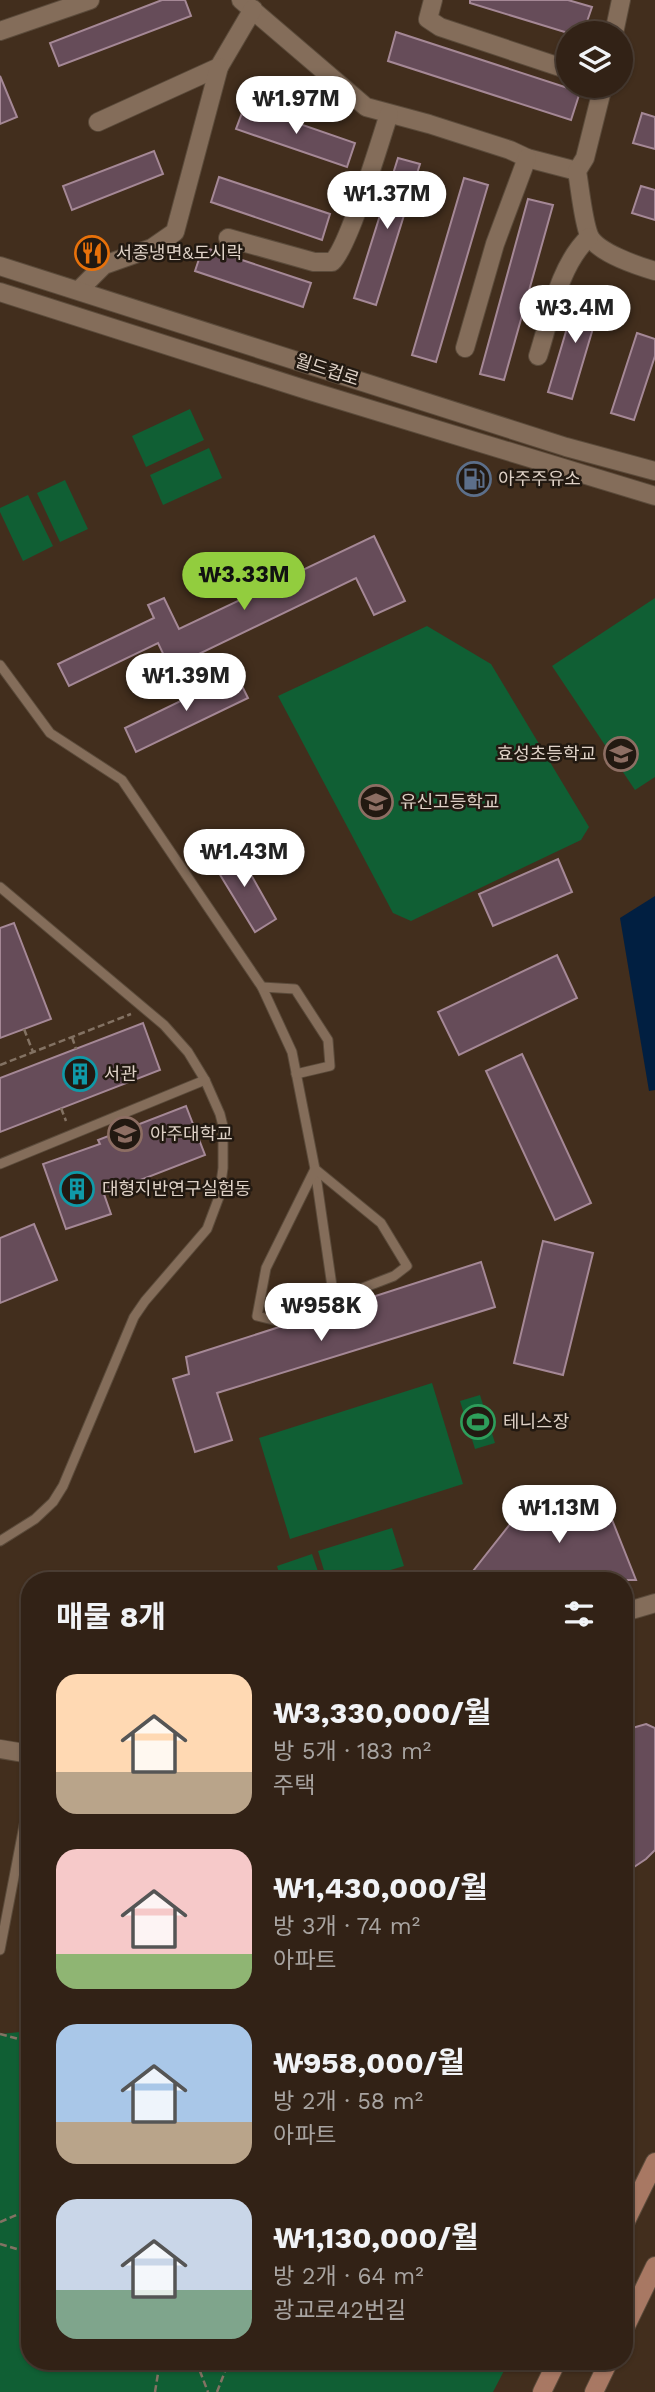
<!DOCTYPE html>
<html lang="ko">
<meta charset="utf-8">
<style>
:root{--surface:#322216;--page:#3d2f23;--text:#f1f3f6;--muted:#a8a4a1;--line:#4d3f35;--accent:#92cd3e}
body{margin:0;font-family:"Work Sans","Noto Sans KR",sans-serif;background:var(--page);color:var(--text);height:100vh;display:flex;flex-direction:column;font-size:26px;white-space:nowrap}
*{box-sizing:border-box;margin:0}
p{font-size:23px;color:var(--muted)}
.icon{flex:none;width:38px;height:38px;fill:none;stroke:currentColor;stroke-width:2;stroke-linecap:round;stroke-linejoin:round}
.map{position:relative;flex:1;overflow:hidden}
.sheet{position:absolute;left:21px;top:1572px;width:612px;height:798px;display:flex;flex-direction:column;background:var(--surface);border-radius:28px;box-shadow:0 2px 5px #0004,0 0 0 2px var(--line)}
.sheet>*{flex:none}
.fabs{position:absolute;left:556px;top:21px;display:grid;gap:14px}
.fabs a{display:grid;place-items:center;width:77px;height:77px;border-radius:50%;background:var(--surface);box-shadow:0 2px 5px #0004,0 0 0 2px var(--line);font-size:35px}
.price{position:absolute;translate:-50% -60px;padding:0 16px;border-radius:24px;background:#fff;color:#222;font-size:23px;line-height:46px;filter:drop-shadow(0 2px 4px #0008)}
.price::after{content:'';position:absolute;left:50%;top:42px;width:21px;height:16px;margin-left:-10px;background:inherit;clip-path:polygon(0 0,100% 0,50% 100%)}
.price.selected{background:var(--accent);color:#111}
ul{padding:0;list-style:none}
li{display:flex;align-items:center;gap:21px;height:175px;padding:0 35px}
li span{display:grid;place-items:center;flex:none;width:196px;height:140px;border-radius:21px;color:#555}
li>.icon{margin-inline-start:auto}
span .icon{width:84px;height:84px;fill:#fffc;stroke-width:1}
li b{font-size:30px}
h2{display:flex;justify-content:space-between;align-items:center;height:84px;padding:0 35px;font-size:30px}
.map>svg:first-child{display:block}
.green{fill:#105f34}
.water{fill:#011f41}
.building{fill:#664c59;stroke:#a58896;stroke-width:2}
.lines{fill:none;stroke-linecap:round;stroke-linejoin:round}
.service-casing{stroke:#5b4b3b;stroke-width:11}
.minor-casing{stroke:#5b4b3b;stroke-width:20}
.tertiary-casing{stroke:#5b4b3b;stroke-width:20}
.secondary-casing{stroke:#5b4b3b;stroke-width:20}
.path{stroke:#837263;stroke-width:2.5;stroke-dasharray:7 3.5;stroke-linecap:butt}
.service{stroke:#846d5a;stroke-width:9}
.minor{stroke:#846d5a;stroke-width:18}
.tertiary{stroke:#846d5a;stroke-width:18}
.secondary{stroke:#a87863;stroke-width:18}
.labels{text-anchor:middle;stroke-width:5;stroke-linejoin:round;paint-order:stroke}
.poi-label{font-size:18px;fill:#dfd2c7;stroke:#221911;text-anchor:start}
.street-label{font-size:18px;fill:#dfd2c7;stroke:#221911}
</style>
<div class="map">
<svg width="655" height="2392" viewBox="0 0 655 2392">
<rect width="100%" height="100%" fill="#422e1d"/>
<!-- green -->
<g class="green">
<polygon points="190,409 204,440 146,467 132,436"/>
<polygon points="209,448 222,478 163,505 150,475"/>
<polygon points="65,480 88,529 60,542 37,493"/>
<polygon points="28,495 53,546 23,561 0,512 0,508"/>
<polygon points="655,598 655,777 635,790 552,666"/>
<polygon points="427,626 491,664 589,827 581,840 411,921 393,913 278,696"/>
<polygon points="432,1383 463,1484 290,1539 259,1438"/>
<polygon points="480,1395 495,1443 475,1449 460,1401"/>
<polygon points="392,1528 404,1566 357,1580 327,1580 318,1551"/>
<polygon points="312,1554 321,1580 281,1580 277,1566"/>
<polygon points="30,2031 30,2361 509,2361 493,2392 0,2392 0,2034"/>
</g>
<!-- water -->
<polygon class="water" points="655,896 655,1090 649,1091 620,918"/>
<!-- building -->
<g class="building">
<polygon points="162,0 185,0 191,16 59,66 50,43"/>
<polygon points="470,0 568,0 592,7 583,33 568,33 470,3"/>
<polygon points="396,32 580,92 571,120 388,61"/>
<polygon points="0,76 17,117 0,124"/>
<polygon points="245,105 355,143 347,167 236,129"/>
<polygon points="642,113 655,117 655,149 633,143"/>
<polygon points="154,151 163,174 72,210 63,186"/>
<polygon points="398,158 420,164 376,305 354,298"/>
<polygon points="219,177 330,214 322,240 211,202"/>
<polygon points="464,178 488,185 436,362 412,355"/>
<polygon points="641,186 655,190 655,220 632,213"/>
<polygon points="528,199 553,205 504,380 480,374"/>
<polygon points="203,247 311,283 303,307 195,271"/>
<polygon points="578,291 602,298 572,399 548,392"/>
<polygon points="637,333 655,339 655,356 634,420 611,413"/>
<polygon points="374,536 405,601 374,615 356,578 170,668 158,643 69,686 58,664 154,618 148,605 164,598 179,629"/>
<polygon points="236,674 248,698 136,752 125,728"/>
<polygon points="236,848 276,919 255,932 211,860"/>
<polygon points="558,859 572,892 493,926 479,894"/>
<polygon points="14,923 51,1019 0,1038 0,928"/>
<polygon points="557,955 577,998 459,1055 438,1012"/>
<polygon points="143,1023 160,1070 0,1132 0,1078"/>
<polygon points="522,1054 591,1203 555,1220 486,1071"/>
<polygon points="186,1106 205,1155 104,1194 111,1214 66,1229 43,1164 100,1144 98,1140"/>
<polygon points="34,1224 57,1280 0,1303 0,1238"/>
<polygon points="543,1241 593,1253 563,1375 514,1363"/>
<polygon points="481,1262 495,1307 217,1393 232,1440 195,1452 173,1379 189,1374 186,1357"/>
<polygon points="599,1487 636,1580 466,1580 518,1514"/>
<polygon points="646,1724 655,1728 655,1850 646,1859 625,1873 625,1730"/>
</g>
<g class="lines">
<!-- service casing -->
<g class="service-casing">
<g id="service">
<polyline points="0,665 50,733 122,780 262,987 292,1052 315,1169 334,1300"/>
<polyline points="0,887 164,1025 188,1052 205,1080 220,1114 223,1126 223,1168 219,1197 207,1229 145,1301 134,1317 63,1486 53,1502 35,1519 0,1541"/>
<polyline points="262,987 295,989 328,1040 330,1066 296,1074"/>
<polyline points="0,1164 205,1080"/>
<polygon points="315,1169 381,1223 407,1266 394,1276 277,1321 257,1316 266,1268"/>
<polyline points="0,1950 30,1794"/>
</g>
</g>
<!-- minor casing -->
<g class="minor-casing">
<g id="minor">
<polyline points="241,0 366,107 429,124 510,150 527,158 577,171"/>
<polyline points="433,0 428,19 440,27 569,70"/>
<polyline points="0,31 90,0"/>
<polyline points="614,33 621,0"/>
<path d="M603,86L585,158L577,171C580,188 583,220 589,235C596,252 638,266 655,271"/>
<polyline points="98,122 219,67 253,9"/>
<path d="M228,238L314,262H332C349,247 380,141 389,114"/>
<polyline points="79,290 104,265 152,248 175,232 219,67"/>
<polyline points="465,348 495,244 527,158"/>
<path d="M538,356C551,316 558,267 589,237"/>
</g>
</g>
<!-- tertiary casing -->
<g class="tertiary-casing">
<g id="tertiary">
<polyline points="0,266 566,447 655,471"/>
<polyline points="0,292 307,390 655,496"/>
<polyline points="625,1612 655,1603"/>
<polyline points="0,1749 30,1754"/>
</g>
</g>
<!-- secondary casing -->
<g class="secondary-casing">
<g id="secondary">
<polyline points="625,2223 655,2162"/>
<polyline points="625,2328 655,2266"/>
<polyline points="542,2392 557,2361"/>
<polyline points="594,2392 609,2361"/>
</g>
</g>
<!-- path -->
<g class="path">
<polyline points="24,1029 33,1052"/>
<polyline points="72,1037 76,1049"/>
<polyline points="0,1065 131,1014"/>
<polyline points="61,1108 66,1121"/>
<polyline points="0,2034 30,2042"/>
<polyline points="0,2222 26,2211 30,2206"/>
<polyline points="0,2244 30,2253"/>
<polyline points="196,2361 208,2392"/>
<polyline points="155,2392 160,2361"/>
<polyline points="217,2392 229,2361"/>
</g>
<!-- service -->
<use href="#service" class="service"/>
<!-- minor -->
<use href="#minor" class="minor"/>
<!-- tertiary -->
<use href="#tertiary" class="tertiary"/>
<!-- secondary -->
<use href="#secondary" class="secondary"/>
</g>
<!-- icons -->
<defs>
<g id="restaurant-ring" transform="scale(1.75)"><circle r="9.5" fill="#221911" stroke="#e8710a" stroke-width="1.5"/><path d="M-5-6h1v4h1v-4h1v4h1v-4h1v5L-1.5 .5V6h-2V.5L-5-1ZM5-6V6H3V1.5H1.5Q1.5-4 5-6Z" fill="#e8710a"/></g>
<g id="fuel-ring" transform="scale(1.75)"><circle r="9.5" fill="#221911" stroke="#5c6f8a" stroke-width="1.5"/><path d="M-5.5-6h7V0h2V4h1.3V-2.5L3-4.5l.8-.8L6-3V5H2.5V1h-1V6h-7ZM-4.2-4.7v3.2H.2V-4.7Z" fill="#5c6f8a"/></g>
<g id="school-ring" transform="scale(1.75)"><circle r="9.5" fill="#221911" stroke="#8d6e63" stroke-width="1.5"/><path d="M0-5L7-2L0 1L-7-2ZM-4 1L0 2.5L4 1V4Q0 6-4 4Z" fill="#8d6e63"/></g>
<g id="building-ring" transform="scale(1.75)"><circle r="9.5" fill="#221911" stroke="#0f9aa8" stroke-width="1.5"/><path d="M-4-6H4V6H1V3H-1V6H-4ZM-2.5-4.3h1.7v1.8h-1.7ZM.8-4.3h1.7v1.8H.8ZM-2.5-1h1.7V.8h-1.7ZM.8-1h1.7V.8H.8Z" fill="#0f9aa8"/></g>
<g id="university-ring" transform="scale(1.75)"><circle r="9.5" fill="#221911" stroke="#8d6e63" stroke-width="1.5"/><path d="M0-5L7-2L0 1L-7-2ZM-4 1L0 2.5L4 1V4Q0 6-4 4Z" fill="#8d6e63"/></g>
<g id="stadium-ring" transform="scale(1.75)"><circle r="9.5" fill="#221911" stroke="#2e9e5b" stroke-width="1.5"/><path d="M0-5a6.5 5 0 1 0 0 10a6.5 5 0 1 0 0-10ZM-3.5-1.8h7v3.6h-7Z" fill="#2e9e5b"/></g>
</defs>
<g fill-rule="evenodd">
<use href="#restaurant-ring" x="92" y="253"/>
<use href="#fuel-ring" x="474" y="479"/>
<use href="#school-ring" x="621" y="754"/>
<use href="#school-ring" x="376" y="802"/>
<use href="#building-ring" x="80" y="1074"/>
<use href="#university-ring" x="125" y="1134"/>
<use href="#building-ring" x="77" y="1189"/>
<use href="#stadium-ring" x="478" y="1422"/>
</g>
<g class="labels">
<!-- poi labels -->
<g class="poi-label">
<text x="116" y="259">서종냉면&amp;도시락</text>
<text x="498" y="485">아주주유소</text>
<text x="596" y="760" text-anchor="end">효성초등학교</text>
<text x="400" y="808">유신고등학교</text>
<text x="104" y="1080">서관</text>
<text x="150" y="1140">아주대학교</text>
<text x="102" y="1195">대형지반연구실험동</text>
<text x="503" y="1428">테니스장</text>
</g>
<!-- street labels -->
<g class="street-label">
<text transform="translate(327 370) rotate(18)" y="6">월드컵로</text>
</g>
</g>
</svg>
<div class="fabs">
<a><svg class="icon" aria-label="layers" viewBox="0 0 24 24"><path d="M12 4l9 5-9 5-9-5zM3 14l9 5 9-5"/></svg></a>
</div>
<b class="price" style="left:296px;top:136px">₩1.97M</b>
<b class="price" style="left:387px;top:231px">₩1.37M</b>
<b class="price" style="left:575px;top:345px">₩3.4M</b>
<b class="price selected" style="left:244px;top:612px">₩3.33M</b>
<b class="price" style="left:186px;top:713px">₩1.39M</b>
<b class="price" style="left:244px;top:889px">₩1.43M</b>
<b class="price" style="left:321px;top:1343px">₩958K</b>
<b class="price" style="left:559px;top:1545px">₩1.13M</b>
<section class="sheet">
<h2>매물 8개<svg class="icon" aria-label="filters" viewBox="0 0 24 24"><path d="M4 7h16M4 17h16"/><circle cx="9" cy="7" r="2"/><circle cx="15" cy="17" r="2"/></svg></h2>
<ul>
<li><span style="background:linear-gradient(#ffd9b3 70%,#b9a48a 0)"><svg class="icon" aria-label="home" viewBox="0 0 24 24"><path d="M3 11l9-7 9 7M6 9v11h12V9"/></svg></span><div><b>₩3,330,000/월</b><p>방 5개 · 183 m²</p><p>주택</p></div></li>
<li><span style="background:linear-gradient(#f6c9c9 75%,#8fb573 0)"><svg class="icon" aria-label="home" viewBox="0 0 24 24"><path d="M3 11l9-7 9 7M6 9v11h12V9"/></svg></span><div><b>₩1,430,000/월</b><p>방 3개 · 74 m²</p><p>아파트</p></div></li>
<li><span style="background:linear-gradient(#a9c7e8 70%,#b9a48a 0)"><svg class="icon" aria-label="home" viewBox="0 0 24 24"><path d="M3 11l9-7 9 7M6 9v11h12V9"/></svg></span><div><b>₩958,000/월</b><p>방 2개 · 58 m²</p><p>아파트</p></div></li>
<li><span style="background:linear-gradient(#c9d6e8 65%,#7fa58c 0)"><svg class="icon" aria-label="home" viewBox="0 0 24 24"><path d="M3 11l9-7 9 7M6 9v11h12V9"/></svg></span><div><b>₩1,130,000/월</b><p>방 2개 · 64 m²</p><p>광교로42번길</p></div></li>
</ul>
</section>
</div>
